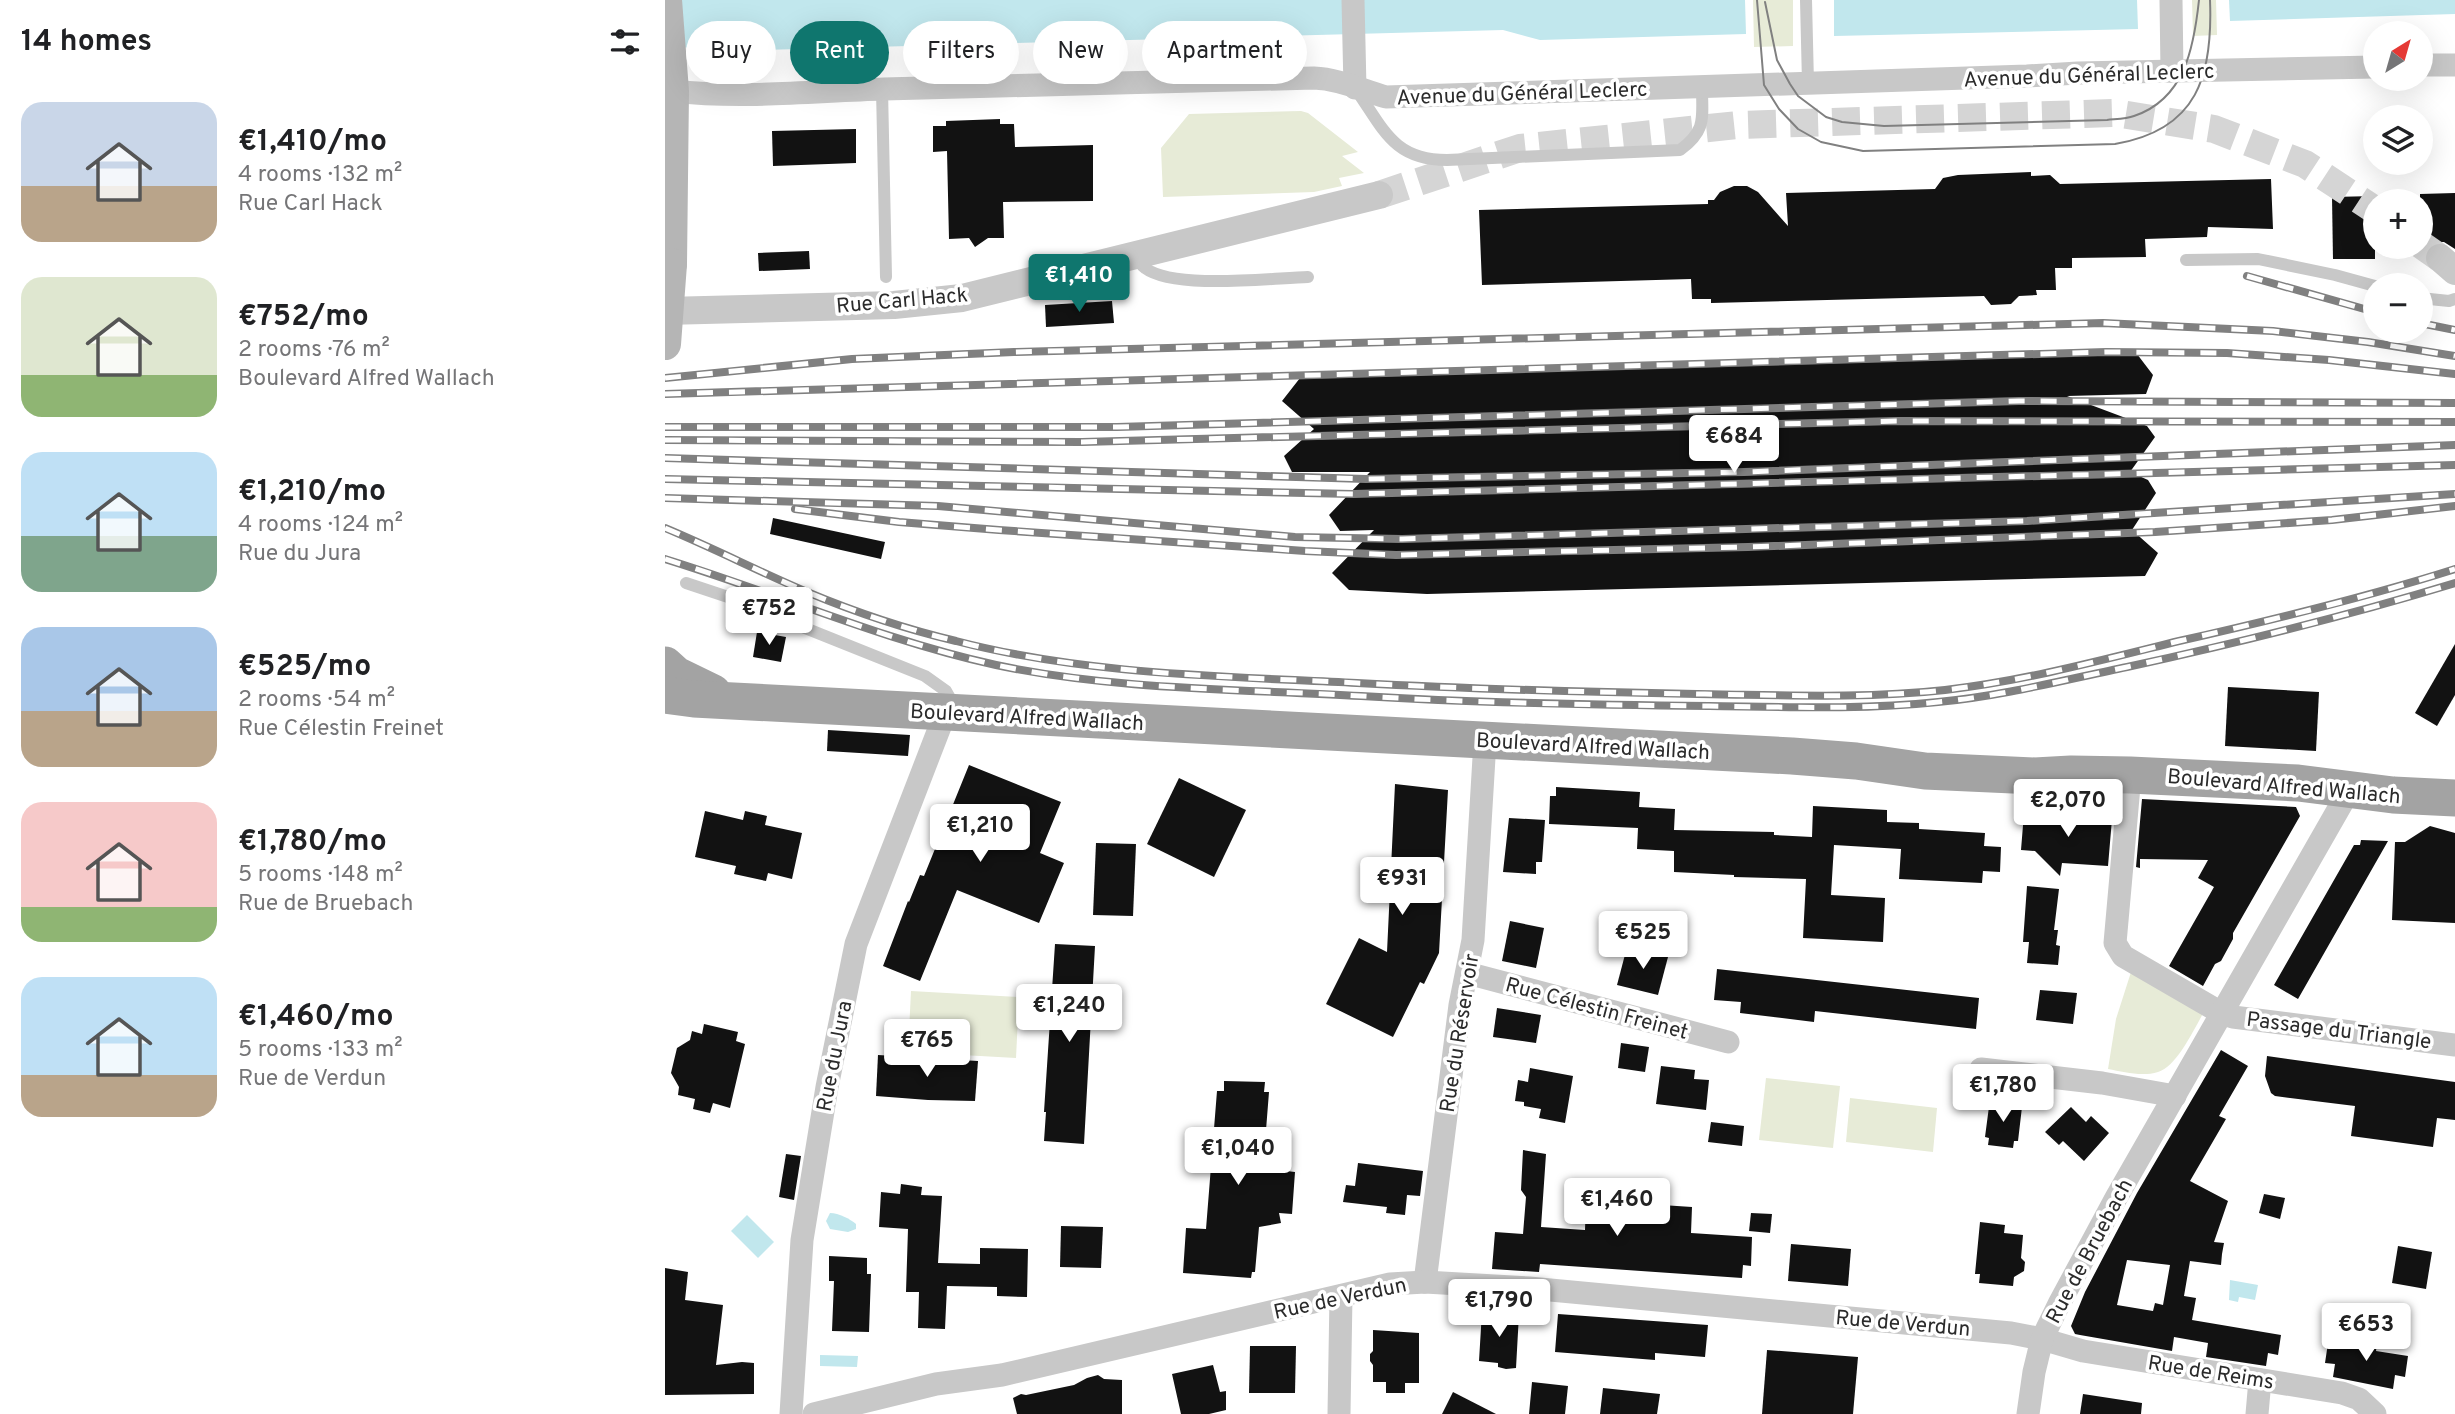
<!DOCTYPE html>
<meta charset="utf-8">
<style>
:root{--surface:#fff;--page:#f6f6f6;--text:#202124;--muted:#757577;--accent:#0f766e}
body{margin:0;font-family:Overpass,sans-serif;background:var(--page);color:var(--text);height:100vh;display:flex;flex-direction:column;font-size:26px;white-space:nowrap}
*{box-sizing:border-box;margin:0}
p{font-size:23px;color:var(--muted)}
.icon{flex:none;width:38px;height:38px;fill:none;stroke:currentColor;stroke-width:2;stroke-linecap:round;stroke-linejoin:round}
.map{position:relative;flex:1;overflow:hidden}
.drawer{display:flex;flex-direction:column;background:var(--surface);width:665px}
.drawer>*{flex:none}
.top-card{position:absolute;left:21px;top:21px;width:665px;height:63px;display:flex;gap:14px}
.needle{width:46px;rotate:37deg}
.buttons{position:absolute;left:1698px;top:21px;display:grid;gap:14px}
.buttons a{display:grid;place-items:center;width:70px;height:70px;border-radius:50%;background:var(--surface);box-shadow:0 7px 28px #0002;font-size:35px}
.price{position:absolute;translate:-50% -60px;padding:0 16px;border-radius:7px;background:#fff;color:#222;font-size:23px;line-height:46px;filter:drop-shadow(0 2px 4px #0008)}
.price::after{content:'';position:absolute;left:50%;top:42px;width:21px;height:16px;margin-left:-10px;background:inherit;clip-path:polygon(0 0,100% 0,50% 100%)}
.price.active{background:var(--accent);color:#fff}
ul{padding:0;list-style:none}
li{display:flex;align-items:center;gap:21px;height:175px;padding:0 21px}
li span{display:grid;place-items:center;flex:none;width:196px;height:140px;border-radius:21px;color:#555}
li>.icon{margin-inline-start:auto}
span .icon{width:84px;height:84px;fill:#fffc;stroke-width:1}
li b{font-size:30px}
h2{display:flex;justify-content:space-between;align-items:center;height:84px;padding:0 21px;font-size:30px}
.pill{padding:0 24px;border-radius:32px;background:var(--surface);box-shadow:0 7px 28px #0002;font-size:24px;line-height:63px}
.pill.active{background:var(--accent);color:#fff}
main{display:flex;flex:1;min-height:0}
.map>svg:first-child{display:block}
.green{fill:#e7ebd7}
.water{fill:#c1e7ed}
.building{fill:#121212;fill-rule:evenodd}
.lines{fill:none;stroke-linecap:round;stroke-linejoin:round}
.tertiary-tunnel{stroke:#d5d5d5;stroke-width:28;stroke-dasharray:28 14;stroke-linecap:butt}
.service{stroke:#c8c8c8;stroke-width:12}
.minor{stroke:#c8c8c8;stroke-width:23}
.tertiary{stroke:#c8c8c8;stroke-width:28}
.secondary{stroke:#b5b5b5;stroke-width:32}
.primary{stroke:#a3a3a3;stroke-width:37}
.tram{stroke:#808080;stroke-width:2}
.rail-casing{stroke:#808080;stroke-width:8}
.rail{stroke:#fff;stroke-width:5;stroke-dasharray:16;stroke-linecap:butt}
.secondary-bridge{stroke:#b5b5b5;stroke-width:32}
.labels{text-anchor:middle;stroke-width:7;stroke-linejoin:round;paint-order:stroke}
.street-label{font-size:21px;fill:#2b2b2b;stroke:#fff}
</style>
<main>
<section class="drawer">
<h2>14 homes<svg class="icon" aria-label="filters" viewBox="0 0 24 24"><path d="M4 7h16M4 17h16"/><circle cx="9" cy="7" r="2"/><circle cx="15" cy="17" r="2"/></svg></h2>
<ul>
<li><span style="background:linear-gradient(#c9d6e8 60%,#b9a48a 0)"><svg class="icon" aria-label="home" viewBox="0 0 24 24"><path d="M3 11l9-7 9 7M6 9v11h12V9"/></svg></span><div><b>€1,410/mo</b><p>4 rooms · 132 m²</p><p>Rue Carl Hack</p></div></li>
<li><span style="background:linear-gradient(#dfe7d0 70%,#8fb573 0)"><svg class="icon" aria-label="home" viewBox="0 0 24 24"><path d="M3 11l9-7 9 7M6 9v11h12V9"/></svg></span><div><b>€752/mo</b><p>2 rooms · 76 m²</p><p>Boulevard Alfred Wallach</p></div></li>
<li><span style="background:linear-gradient(#bfe0f5 60%,#7fa58c 0)"><svg class="icon" aria-label="home" viewBox="0 0 24 24"><path d="M3 11l9-7 9 7M6 9v11h12V9"/></svg></span><div><b>€1,210/mo</b><p>4 rooms · 124 m²</p><p>Rue du Jura</p></div></li>
<li><span style="background:linear-gradient(#a9c7e8 60%,#b9a48a 0)"><svg class="icon" aria-label="home" viewBox="0 0 24 24"><path d="M3 11l9-7 9 7M6 9v11h12V9"/></svg></span><div><b>€525/mo</b><p>2 rooms · 54 m²</p><p>Rue Célestin Freinet</p></div></li>
<li><span style="background:linear-gradient(#f6c9c9 75%,#8fb573 0)"><svg class="icon" aria-label="home" viewBox="0 0 24 24"><path d="M3 11l9-7 9 7M6 9v11h12V9"/></svg></span><div><b>€1,780/mo</b><p>5 rooms · 148 m²</p><p>Rue de Bruebach</p></div></li>
<li><span style="background:linear-gradient(#bfe0f5 70%,#b9a48a 0)"><svg class="icon" aria-label="home" viewBox="0 0 24 24"><path d="M3 11l9-7 9 7M6 9v11h12V9"/></svg></span><div><b>€1,460/mo</b><p>5 rooms · 133 m²</p><p>Rue de Verdun</p></div></li>
</ul>
</section>
<div class="map">
<svg width="1790" height="1414" viewBox="0 0 1790 1414">
<rect width="100%" height="100%" fill="#fff"/>
<!-- green -->
<g class="green">
<polygon points="1088,0 1128,0 1128,46 1089,47"/>
<polygon points="1527,0 1551,0 1552,35 1528,36"/>
<polygon points="636,111 643,113 693,152 677,156 699,173 674,178 677,186 649,192 498,197 496,148 524,114"/>
<path d="M1467,969L1540,1010C1530,1027 1512,1067 1493,1072C1477,1077 1459,1072 1443,1069L1451,1019Z"/>
<polygon points="246,991 354,997 351,1058 243,1052"/>
<polygon points="1101,1078 1175,1086 1168,1148 1094,1140"/>
<polygon points="1185,1098 1272,1108 1268,1152 1181,1142"/>
</g>
<!-- water -->
<g class="water">
<polygon points="0,0 1080,0 1081,34 875,40 838,30 93,50 39,47 0,48"/>
<polygon points="1169,0 1472,0 1473,29 1169,36"/>
<polygon points="1564,0 1790,0 1790,14 1565,21"/>
<polygon points="963,924 992,932 989,945 959,938"/>
<path d="M165,1213C174,1213 185,1219 191,1224V1229L183,1232L165,1229L161,1221Z"/>
<polygon points="82,1215 109,1242 93,1258 66,1231"/>
<polygon points="1565,1280 1593,1285 1590,1300 1574,1297 1573,1302 1564,1300"/>
<polygon points="155,1355 193,1356 192,1367 155,1366"/>
</g>
<!-- building -->
<g class="building">
<polygon points="335,119 335,124 349,124 350,147 428,145 428,201 338,202 339,238 323,238 310,247 304,238 284,239 282,151 268,152 268,126 281,126 281,121"/>
<polygon points="191,129 191,163 108,166 107,131"/>
<polygon points="1366,172 1366,176 1385,175 1395,184 1606,179 1608,229 1543,227 1542,237 1480,239 1481,257 1407,258 1407,268 1390,268 1391,290 1371,290 1372,295 1354,296 1346,304 1326,305 1319,296 1046,303 1046,299 1027,299 1026,279 817,285 814,210 1043,204 1043,200 1049,200 1055,192 1069,186 1082,186 1093,192 1123,226 1121,193 1270,189 1278,178 1293,175"/>
<polygon points="1790,193 1790,249 1779,242 1770,242 1762,248 1759,258 1755,258 1755,194"/>
<polygon points="1710,196 1710,259 1668,259 1667,197"/>
<polygon points="144,251 145,269 94,271 93,253"/>
<polygon points="447,301 449,323 381,327 380,305"/>
<polygon points="1472,354 1488,375 1481,394 1402,396 1482,426 1490,437 1465,472 1483,480 1491,493 1467,530 1493,553 1480,576 762,594 684,590 667,573 709,530 675,531 664,515 705,472 627,472 619,456 649,429 617,401 635,378"/>
<polygon points="108,518 220,542 216,559 105,534"/>
<polygon points="92,632 121,637 116,662 88,657"/>
<polygon points="1790,644 1790,695 1772,726 1750,713"/>
<polygon points="1563,687 1654,692 1651,751 1560,746"/>
<polygon points="163,730 245,735 243,756 162,751"/>
<polygon points="304,765 396,802 375,853 399,863 374,923 292,890 255,981 218,966 243,901 244,902 255,875 259,876"/>
<polygon points="514,778 581,810 549,877 482,844"/>
<polygon points="730,784 783,790 774,953 759,984 755,982 728,1037 661,1004 694,938 722,952"/>
<polygon points="891,787 975,792 974,807 1010,809 1009,830 1109,832 1109,835 1147,837 1148,806 1222,810 1222,822 1254,823 1254,829 1320,833 1319,846 1336,847 1335,872 1318,871 1317,883 1234,879 1236,849 1169,845 1166,895 1220,898 1218,942 1138,938 1141,879 1069,877 1069,875 1009,872 1009,851 972,849 973,828 884,824 885,796 891,796"/>
<polygon points="1477,799 1631,807 1635,816 1568,933 1568,939 1556,961 1550,964 1538,986 1504,966 1549,887 1533,878 1543,860 1475,859 1475,868 1471,867"/>
<polygon points="40,811 78,820 80,811 102,816 100,825 137,833 127,879 103,873 101,881 69,874 71,866 30,857"/>
<polygon points="1359,813 1447,819 1443,866 1397,863 1395,876 1370,851 1356,850"/>
<polygon points="844,818 880,820 877,862 871,862 871,874 838,872"/>
<polygon points="1765,826 1790,833 1790,923 1727,920 1730,842 1740,842"/>
<polygon points="1696,840 1723,841 1633,999 1609,985 1689,845 1695,845"/>
<polygon points="431,843 471,844 468,916 428,915"/>
<polygon points="1362,886 1394,889 1389,930 1393,930 1391,945 1395,946 1393,965 1362,963 1364,942 1358,942"/>
<polygon points="845,921 879,928 871,968 837,961"/>
<polygon points="390,944 430,946 419,1144 379,1141 381,1112 379,1112"/>
<polygon points="962,947 1003,957 993,995 952,985"/>
<polygon points="1052,969 1314,998 1311,1029 1150,1011 1149,1022 1075,1013 1076,1002 1049,1000"/>
<polygon points="1375,990 1412,993 1408,1024 1371,1020"/>
<polygon points="832,1008 876,1015 871,1043 828,1037"/>
<polygon points="39,1024 73,1032 71,1041 80,1044 65,1108 48,1103 45,1113 28,1109 30,1099 13,1095 14,1087 6,1073 12,1048 25,1040 27,1031 37,1034"/>
<polygon points="956,1043 984,1047 980,1072 953,1068"/>
<path d="M1556,1050L1583,1066L1554,1116L1561,1119L1525,1181L1563,1201L1549,1242L1559,1243L1557,1254L1556,1265L1525,1261L1519,1296L1531,1298L1527,1320L1616,1335L1613,1355L1603,1353L1601,1366L1541,1357L1543,1343L1509,1337L1507,1351L1415,1335L1410,1334L1406,1326L1420,1292L1472,1193ZM1462,1260L1505,1265L1498,1305L1490,1303L1488,1311L1452,1305Z"/>
<polygon points="213,1055 313,1061 310,1101 263,1100 211,1096"/>
<polygon points="1602,1056 1790,1082 1790,1120 1772,1118 1768,1147 1686,1136 1690,1106 1610,1096 1606,1093 1600,1076"/>
<polygon points="996,1066 1030,1070 1029,1079 1044,1080 1041,1110 991,1104"/>
<polygon points="865,1068 908,1076 900,1123 874,1118 876,1109 859,1106 859,1102 850,1101 853,1080 863,1082"/>
<polygon points="559,1081 600,1082 599,1092 604,1092 598,1168 630,1172 627,1214 614,1213 616,1223 594,1227 590,1272 587,1272 586,1278 518,1273 521,1228 541,1229 552,1091 559,1091"/>
<polygon points="1325,1099 1342,1101 1342,1105 1357,1107 1353,1141 1349,1141 1348,1148 1323,1145 1324,1138 1320,1137"/>
<polygon points="1406,1107 1421,1122 1426,1116 1444,1133 1419,1161 1398,1141 1394,1145 1380,1132"/>
<polygon points="1046,1122 1079,1126 1077,1146 1043,1142"/>
<polygon points="858,1150 881,1154 876,1227 920,1230 921,1200 1027,1207 1026,1233 1087,1237 1086,1266 1078,1265 1077,1278 875,1264 874,1272 827,1269 830,1232 858,1234 861,1197 856,1190"/>
<polygon points="121,1154 136,1156 129,1200 114,1197"/>
<polygon points="693,1163 758,1171 755,1196 742,1195 740,1215 721,1213 722,1207 678,1202 681,1185 690,1186"/>
<polygon points="236,1184 257,1187 256,1195 277,1196 273,1263 315,1264 315,1248 363,1249 362,1297 332,1296 332,1287 282,1286 280,1329 253,1328 254,1292 241,1292 243,1229 214,1227 216,1192 235,1194"/>
<polygon points="1599,1194 1620,1198 1615,1219 1594,1213"/>
<polygon points="1086,1213 1107,1214 1105,1233 1084,1231"/>
<polygon points="1315,1222 1340,1225 1339,1233 1358,1235 1356,1258 1360,1262 1359,1271 1349,1277 1348,1286 1314,1283 1315,1274 1310,1274"/>
<polygon points="396,1226 438,1227 436,1268 395,1267"/>
<polygon points="1126,1244 1186,1249 1183,1286 1123,1281"/>
<polygon points="1733,1246 1767,1252 1761,1289 1727,1283"/>
<polygon points="164,1256 202,1258 202,1274 206,1274 204,1332 167,1331 169,1281 164,1281"/>
<polygon points="0,1268 23,1272 20,1300 58,1305 51,1365 77,1362 89,1363 89,1394 0,1395"/>
<polygon points="817,1311 854,1314 851,1368 841,1369 833,1367 833,1363 814,1361"/>
<polygon points="893,1314 1043,1325 1040,1357 990,1353 990,1360 890,1352"/>
<polygon points="708,1330 754,1333 754,1383 740,1383 740,1393 721,1393 721,1382 708,1382 708,1365 705,1361 705,1354 708,1351"/>
<polygon points="1694,1334 1713,1337 1711,1351 1743,1356 1740,1377 1730,1375 1728,1389 1668,1377 1670,1364 1660,1363 1663,1343 1692,1348"/>
<polygon points="585,1346 631,1346 630,1393 584,1393"/>
<polygon points="1102,1350 1193,1357 1188,1414 1097,1414"/>
<polygon points="548,1365 555,1392 561,1391 561,1410 544,1414 516,1414 507,1374"/>
<polygon points="433,1375 439,1379 457,1380 457,1414 352,1414 348,1398 356,1394 361,1395 409,1385 422,1378"/>
<polygon points="867,1382 903,1386 900,1414 864,1414"/>
<polygon points="938,1388 995,1394 992,1414 935,1414"/>
<polygon points="788,1392 831,1414 777,1414"/>
<polygon points="1418,1394 1477,1403 1476,1414 1415,1414"/>
</g>
<g class="lines">
<!-- tertiary-tunnel -->
<g class="tertiary-tunnel">
<polyline points="714,195 855,148 1072,125 1450,113 1549,129 1640,164 1710,210"/>
<polyline points="1755,244 1775,258"/>
</g>
<!-- service -->
<g class="service">
<polyline points="1141,0 1143,83"/>
<polyline points="217,89 221,277"/>
<path d="M692,91C719,130 729,160 782,160L1015,150C1042,130 1037,118 1037,87"/>
<path d="M473,254C475,260 475,265 480,268C509,290 606,278 643,277"/>
<polyline points="1521,260 1593,259 1670,275 1710,286"/>
<polyline points="1755,298 1784,301 1790,299"/>
<polyline points="21,583 60,596 260,676 281,691 290,707"/>
</g>
<!-- minor -->
<g class="minor">
<polyline points="688,0 690,88"/>
<polyline points="1506,0 1507,71"/>
<polyline points="1755,65 1790,65"/>
<path d="M8,91C78,99 149,91 219,89C362,85 506,82 649,78C674,79 696,90 721,97L1362,76L1413,73L1710,67"/>
<polyline points="1465,775 1450,943 1458,956 1558,1014 1568,1017 1790,1045"/>
<polyline points="802,973 1063,1042"/>
<polyline points="1316,1069 1437,1083 1510,1096"/>
<polyline points="760,1282 795,1005 808,940 820,741"/>
<polyline points="126,1414 137,1240 162,1087 191,944 276,724 277,712"/>
<polyline points="149,1414 271,1384 337,1375 725,1284 760,1282 864,1288 1346,1333 1377,1339 1418,1351 1677,1393 1694,1399 1710,1414"/>
<polyline points="674,1414 676,1296"/>
<polyline points="1363,1414 1369,1372 1377,1339 1394,1304 1451,1198 1677,803 1681,789"/>
<polyline points="1592,1414 1595,1380"/>
</g>
<!-- tertiary -->
<g class="tertiary">
<polyline points="1775,258 1790,271"/>
<polyline points="0,311 229,305 297,298 714,195"/>
</g>
<!-- secondary -->
<polyline class="secondary" points="1,0 8,91 6,264"/>
<!-- primary -->
<g class="primary">
<polyline points="0,665 11,675 48,693"/>
<polyline points="0,695 29,699 1127,756 1191,761 1260,771 1370,776 1406,774 1465,775 1633,783 1728,795 1790,798"/>
</g>
<!-- tram -->
<g class="tram">
<path d="M1092,0L1099,85L1114,109L1133,129L1156,142L1198,151L1450,144C1533,130 1548,75 1545,0"/>
<path d="M1100,2L1112,60L1125,84L1133,96L1161,117L1177,122L1219,126L1442,120C1451,119 1461,119 1469,116C1520,99 1529,47 1534,0"/>
</g>
<!-- rail casing -->
<g class="rail-casing">
<g id="rail">
<polyline points="1582,276 1710,312"/>
<polyline points="1755,323 1790,330"/>
<polyline points="0,378 187,359 349,352 1438,323 1608,331 1703,342 1790,356"/>
<polyline points="0,394 1441,352 1562,353 1664,360 1790,374"/>
<polyline points="0,427 452,427 1354,401 1790,403"/>
<polyline points="0,440 417,442 1231,421 1790,422"/>
<polyline points="0,458 701,479 1079,472 1790,445"/>
<polyline points="0,479 688,494 1790,465"/>
<polyline points="0,498 273,506 630,537 737,539 1362,521 1790,494"/>
<polyline points="130,509 234,522 334,530 640,551 731,555 1083,547 1490,532 1667,520 1790,506"/>
<path d="M0,528C48,548 95,572 142,592C190,612 240,629 291,641C422,675 558,676 692,683C806,689 919,692 1032,694C1115,695 1198,699 1280,690C1359,681 1437,660 1514,641C1607,620 1699,598 1790,569"/>
<path d="M0,559C111,593 217,640 331,665C450,690 575,689 696,696C812,703 928,705 1044,706C1120,707 1197,710 1273,702C1337,696 1399,680 1462,667C1572,643 1682,616 1790,583"/>
</g>
</g>
<!-- rail -->
<use href="#rail" class="rail"/>
<!-- secondary-bridge -->
<polyline class="secondary-bridge" points="0,344 6,264"/>
</g>
<g class="labels">
<!-- street labels -->
<g class="street-label">
<text transform="translate(1424 75) rotate(-2)" y="7">Avenue du Général Leclerc</text>
<text transform="translate(857 93) rotate(-2)" y="7">Avenue du Général Leclerc</text>
<text transform="translate(237 300) rotate(-5)" y="7">Rue Carl Hack</text>
<text transform="translate(362 717) rotate(3)" y="7">Boulevard Alfred Wallach</text>
<text transform="translate(928 746) rotate(3)" y="7">Boulevard Alfred Wallach</text>
<text transform="translate(1619 786) rotate(5)" y="7">Boulevard Alfred Wallach</text>
<text transform="translate(932 1008) rotate(15)" y="7">Rue Célestin Freinet</text>
<text transform="translate(1674 1030) rotate(7)" y="7">Passage du Triangle</text>
<text transform="translate(794 1033) rotate(-81)" y="7">Rue du Réservoir</text>
<text transform="translate(169 1056) rotate(-79)" y="7">Rue du Jura</text>
<text transform="translate(1424 1251) rotate(-62)" y="7">Rue de Bruebach</text>
<text transform="translate(675 1298) rotate(-12)" y="7">Rue de Verdun</text>
<text transform="translate(1238 1323) rotate(5)" y="7">Rue de Verdun</text>
<text transform="translate(1546 1372) rotate(9)" y="7">Rue de Reims</text>
</g>
</g>
</svg>
<div class="buttons">
<a><svg class="needle" viewBox="-14 -14 28 28"><path d="M0-13l5 13h-10z" fill="#e53935"/><path d="M0 13l5-13h-10z" fill="#757577"/></svg></a>
<a><svg class="icon" aria-label="layers" viewBox="0 0 24 24"><path d="M12 4l9 5-9 5-9-5zM3 14l9 5 9-5"/></svg></a>
<a>+</a>
<a>−</a>
</div>
<b class="price active" style="left:414px;top:314px">€1,410</b>
<b class="price" style="left:1069px;top:475px">€684</b>
<b class="price" style="left:104px;top:647px">€752</b>
<b class="price" style="left:1403px;top:839px">€2,070</b>
<b class="price" style="left:315px;top:864px">€1,210</b>
<b class="price" style="left:737px;top:917px">€931</b>
<b class="price" style="left:978px;top:971px">€525</b>
<b class="price" style="left:404px;top:1044px">€1,240</b>
<b class="price" style="left:262px;top:1079px">€765</b>
<b class="price" style="left:1338px;top:1124px">€1,780</b>
<b class="price" style="left:573px;top:1187px">€1,040</b>
<b class="price" style="left:952px;top:1238px">€1,460</b>
<b class="price" style="left:834px;top:1339px">€1,790</b>
<b class="price" style="left:1701px;top:1363px">€653</b>
<div class="top-card">
<a class="pill">Buy</a>
<a class="pill active">Rent</a>
<a class="pill">Filters</a>
<a class="pill">New</a>
<a class="pill">Apartment</a>
</div>
</div>
</main>
